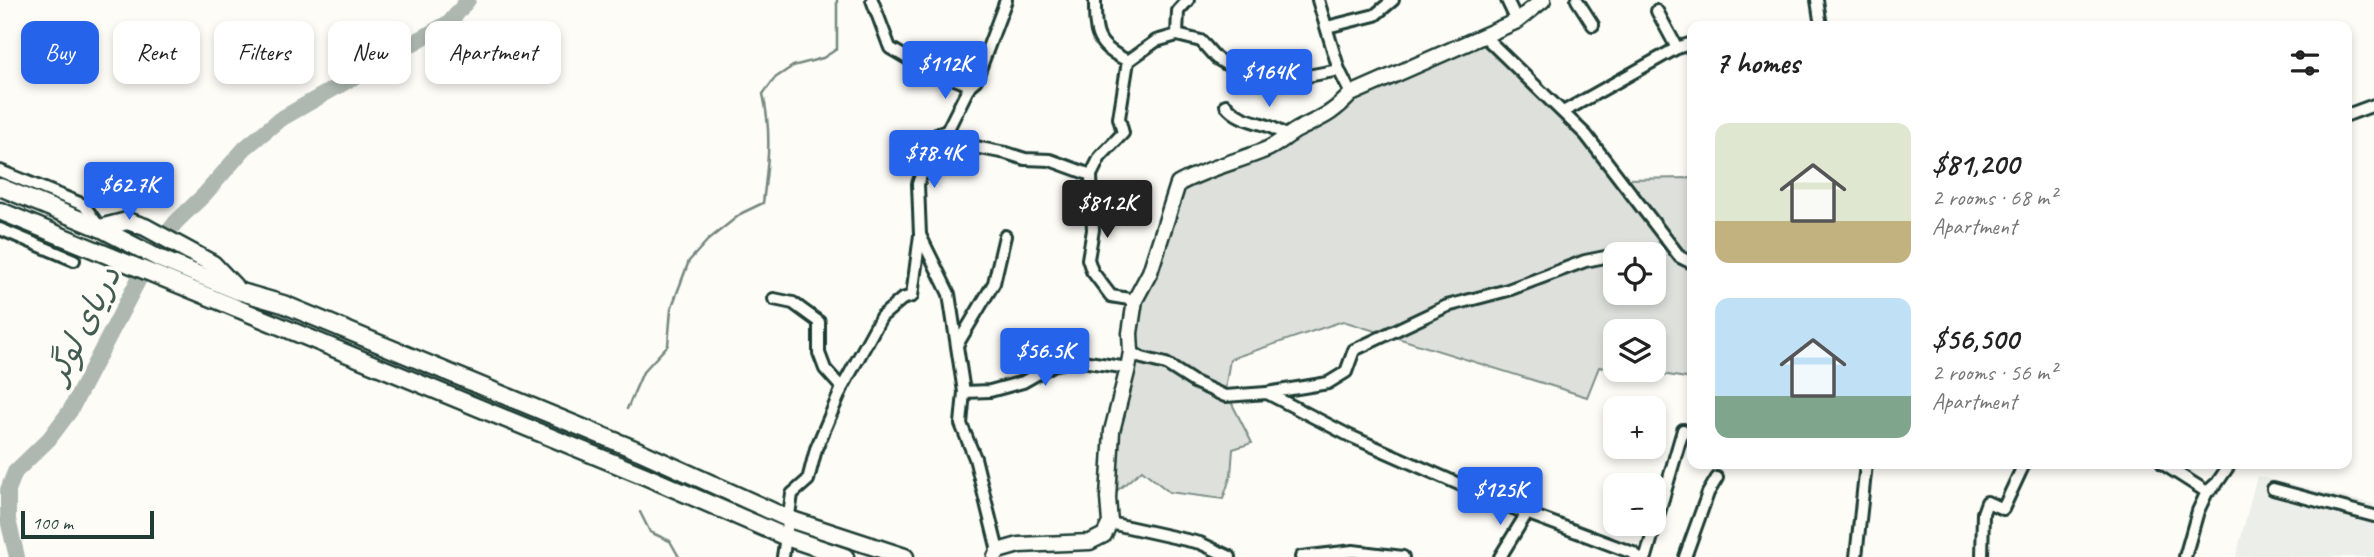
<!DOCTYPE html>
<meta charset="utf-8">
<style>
:root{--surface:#fff;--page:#f6f6f6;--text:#222;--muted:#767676;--accent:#2563eb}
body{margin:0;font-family:Caveat,"Playpen Sans Arabic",sans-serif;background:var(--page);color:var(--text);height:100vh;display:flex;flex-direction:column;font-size:26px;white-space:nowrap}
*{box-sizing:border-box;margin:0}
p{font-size:23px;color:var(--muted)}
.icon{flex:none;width:38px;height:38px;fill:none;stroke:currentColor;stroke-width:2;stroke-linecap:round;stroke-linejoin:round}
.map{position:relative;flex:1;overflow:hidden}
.side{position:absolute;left:1687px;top:21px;width:665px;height:448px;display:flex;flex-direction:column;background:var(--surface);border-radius:14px;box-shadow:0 4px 10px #0003}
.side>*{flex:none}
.banner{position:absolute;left:21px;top:21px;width:665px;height:63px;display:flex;gap:14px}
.buttons{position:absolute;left:1603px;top:242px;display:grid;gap:14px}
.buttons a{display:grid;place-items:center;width:63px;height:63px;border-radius:14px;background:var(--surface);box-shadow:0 4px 10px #0003;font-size:35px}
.scale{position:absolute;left:21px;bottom:18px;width:133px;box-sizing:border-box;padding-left:7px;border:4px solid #1f3d34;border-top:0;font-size:19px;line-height:24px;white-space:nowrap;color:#1f3d34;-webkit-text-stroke:5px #fdfcf7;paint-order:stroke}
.price{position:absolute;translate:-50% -60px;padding:0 16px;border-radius:7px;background:var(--accent);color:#fff;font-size:23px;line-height:46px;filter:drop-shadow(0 2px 4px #0008)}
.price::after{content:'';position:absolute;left:50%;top:42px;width:21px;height:16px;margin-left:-10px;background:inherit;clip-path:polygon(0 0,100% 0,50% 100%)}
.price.current{background:#222;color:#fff}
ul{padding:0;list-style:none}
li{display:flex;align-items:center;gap:21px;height:175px;padding:0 28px}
li span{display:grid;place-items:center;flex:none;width:196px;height:140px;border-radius:14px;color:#555}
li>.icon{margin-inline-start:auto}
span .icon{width:84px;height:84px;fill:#fffc;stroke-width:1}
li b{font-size:30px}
h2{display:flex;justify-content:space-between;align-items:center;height:84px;padding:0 28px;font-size:30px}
.pill{padding:0 24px;border-radius:14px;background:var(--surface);box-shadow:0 4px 10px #0003;font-size:24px;line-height:63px}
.pill.current{background:var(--accent);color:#fff}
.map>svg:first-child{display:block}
.built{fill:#eceee9}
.green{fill:#dde0db;stroke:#7e8e88;stroke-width:2;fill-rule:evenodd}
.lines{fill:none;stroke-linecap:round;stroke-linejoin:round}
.stream{stroke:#75877f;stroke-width:2.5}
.river{stroke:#aeb8b1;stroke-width:16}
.minor-casing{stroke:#1f3d34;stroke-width:16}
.tertiary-casing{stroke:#1f3d34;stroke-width:19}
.secondary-casing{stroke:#1f3d34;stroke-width:21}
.minor{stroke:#fdfcf7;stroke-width:10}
.tertiary{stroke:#fdfcf7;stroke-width:14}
.secondary{stroke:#fdfcf7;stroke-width:16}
.labels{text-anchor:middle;stroke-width:7;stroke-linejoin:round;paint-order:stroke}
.water-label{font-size:32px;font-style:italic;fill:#435c53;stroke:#fdfcf7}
</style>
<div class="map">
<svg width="2374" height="557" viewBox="0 0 2374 557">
<rect width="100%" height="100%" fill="#fdfcf7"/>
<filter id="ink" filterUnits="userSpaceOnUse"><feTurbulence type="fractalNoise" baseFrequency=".0143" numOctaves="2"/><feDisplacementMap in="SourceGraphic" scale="14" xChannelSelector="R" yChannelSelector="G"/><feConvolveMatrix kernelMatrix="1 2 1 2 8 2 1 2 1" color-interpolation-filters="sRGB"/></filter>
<g filter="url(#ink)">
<!-- built -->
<polygon class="built" points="2257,476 2374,504 2374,557 2236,557"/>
<!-- green -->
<path class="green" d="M1484,36L1622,179L1692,178V379L1632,369H1654V331H1615V368L1599,367L1587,397L1343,321L1230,359L1225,390L1252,443L1233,449L1231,475L1223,499L1169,492L1142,470L1108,498L1130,333L1178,184L1268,149L1338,108ZM1615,254H1654V292H1615Z"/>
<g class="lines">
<!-- stream -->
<g class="stream">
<path d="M627,409L643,372L668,345L671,309L689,261L708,240L742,213L763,203C768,164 772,133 763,94L775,78L793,66L823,58L837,49V0"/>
<polyline points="640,512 650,532 670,541 679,557"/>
</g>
<!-- river -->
<polyline class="river" points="17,557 8,520 8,490 15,472 49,439 70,411 154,250 176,222 204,195 245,148 279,120 450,22 468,0"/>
<!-- minor casing -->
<g class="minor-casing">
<g id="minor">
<polyline points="872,0 890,48 919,65 970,85"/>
<path d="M1095,0C1095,35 1095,45 1128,61L1119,118L1123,133L1100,157L1091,175L1093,230L1088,259L1092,271L1111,296L1135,300"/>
<polyline points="1318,0 1339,70 1351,94"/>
<polyline points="1507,0 1517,21"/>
<polyline points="1577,0 1593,25"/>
<polyline points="1817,0 1821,26"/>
<polyline points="1657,11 1677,48"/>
<polyline points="1327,27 1375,15 1393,0"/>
<polyline points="1177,35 1178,11 1188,0"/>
<polyline points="1484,36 1586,135 1680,257 1692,263"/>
<polyline points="1128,61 1156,41 1177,35 1201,41 1216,58 1250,79 1271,83 1339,70"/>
<path d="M1226,105C1243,126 1267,119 1287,137"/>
<polyline points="1563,112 1677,48 1692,43"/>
<polyline points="2347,115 2374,105"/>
<polyline points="947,131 970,85 976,80 1006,0"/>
<polyline points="0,171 84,205 98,225"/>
<polyline points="0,229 74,260"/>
<polyline points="920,235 949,294 964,392 961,424 975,458 998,551"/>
<polyline points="1620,254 1633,251"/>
<polyline points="774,299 793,303 819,322 819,353 825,369 842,388"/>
<polyline points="957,345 994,283 1005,236"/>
<polyline points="1131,352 1142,358 1166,364 1194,382 1225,396 1267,393 1350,436 1513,508 1633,553 1638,557"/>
<polyline points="964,392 990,391 1023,382 1053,365 1075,360 1128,368"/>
<polyline points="1267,393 1328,383 1346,372 1354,350 1447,306 1508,290 1585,261 1615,255"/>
<polyline points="2163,464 2207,492 2217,483 2230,464"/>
<polyline points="2273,489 2374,516"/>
<polyline points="1110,523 1200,543 1230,557"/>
<polyline points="783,557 792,494 808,480 816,449 842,388 881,317 902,299 912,296 920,235 918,184 929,153 938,134 947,131 967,144 980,148 1006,153 1025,159 1050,160 1091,175"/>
<polyline points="1301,557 1353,551 1403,557"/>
<polyline points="1500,557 1527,513"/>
<polyline points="1646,557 1683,430"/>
<polyline points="1685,557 1708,493 1717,478"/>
<polyline points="1856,557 1866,464"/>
<polyline points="1982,557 1983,513 1987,502 2003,509 2024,464"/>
<polyline points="2185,557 2198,511 2207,492"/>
</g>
</g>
<!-- tertiary casing -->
<g class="tertiary-casing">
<path id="tertiary" d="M995,557L998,551L1019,545L1090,542L1104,535L1110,523L1108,498L1112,431L1128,368L1131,352L1130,333L1135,300L1150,272L1178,184C1205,169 1236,162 1265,150C1276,146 1286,136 1297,130C1322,117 1330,116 1351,94L1517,21L1543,0"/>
</g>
<!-- secondary casing -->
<g class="secondary-casing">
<g id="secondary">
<polyline points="0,187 100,228 158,258 238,291 283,304 639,451 789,519 905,557"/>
<polyline points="0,211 645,476 786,537 845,557"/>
<polyline points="100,228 127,221 145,227 213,264 234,286"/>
</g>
</g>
<!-- minor -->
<use href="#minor" class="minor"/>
<!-- tertiary -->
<use href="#tertiary" class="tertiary"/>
<!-- secondary -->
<use href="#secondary" class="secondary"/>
</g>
</g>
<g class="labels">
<!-- water labels -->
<g class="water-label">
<text transform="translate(83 324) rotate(-63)" y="11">دریای لوگر</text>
</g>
</g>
</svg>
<div class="buttons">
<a><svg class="icon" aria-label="locate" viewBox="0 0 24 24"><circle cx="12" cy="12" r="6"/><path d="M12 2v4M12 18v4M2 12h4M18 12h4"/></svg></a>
<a><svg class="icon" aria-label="layers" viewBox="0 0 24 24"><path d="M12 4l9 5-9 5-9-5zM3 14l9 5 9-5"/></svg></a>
<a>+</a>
<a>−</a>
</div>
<div class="scale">100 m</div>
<b class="price" style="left:945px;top:101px">$112K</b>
<b class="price" style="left:1269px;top:109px">$164K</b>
<b class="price" style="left:934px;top:190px">$78.4K</b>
<b class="price" style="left:129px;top:222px">$62.7K</b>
<b class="price current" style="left:1107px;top:240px">$81.2K</b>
<b class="price" style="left:1045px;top:388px">$56.5K</b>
<b class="price" style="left:1500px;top:527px">$125K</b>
<div class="banner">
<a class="pill current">Buy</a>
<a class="pill">Rent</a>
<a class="pill">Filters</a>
<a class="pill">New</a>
<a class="pill">Apartment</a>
</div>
<section class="side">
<h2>7 homes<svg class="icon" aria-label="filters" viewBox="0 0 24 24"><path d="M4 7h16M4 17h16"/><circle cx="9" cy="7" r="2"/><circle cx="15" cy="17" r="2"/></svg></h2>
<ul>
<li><span style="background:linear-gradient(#dfe7d0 70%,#c2b280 0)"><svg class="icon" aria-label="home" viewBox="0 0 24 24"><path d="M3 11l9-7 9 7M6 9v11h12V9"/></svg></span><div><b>$81,200</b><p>2 rooms · 68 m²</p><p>Apartment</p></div></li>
<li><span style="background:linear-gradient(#bfe0f5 70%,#7fa58c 0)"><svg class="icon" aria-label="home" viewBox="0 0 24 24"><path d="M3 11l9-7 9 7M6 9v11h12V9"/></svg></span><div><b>$56,500</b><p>2 rooms · 56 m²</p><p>Apartment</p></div></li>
</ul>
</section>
</div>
